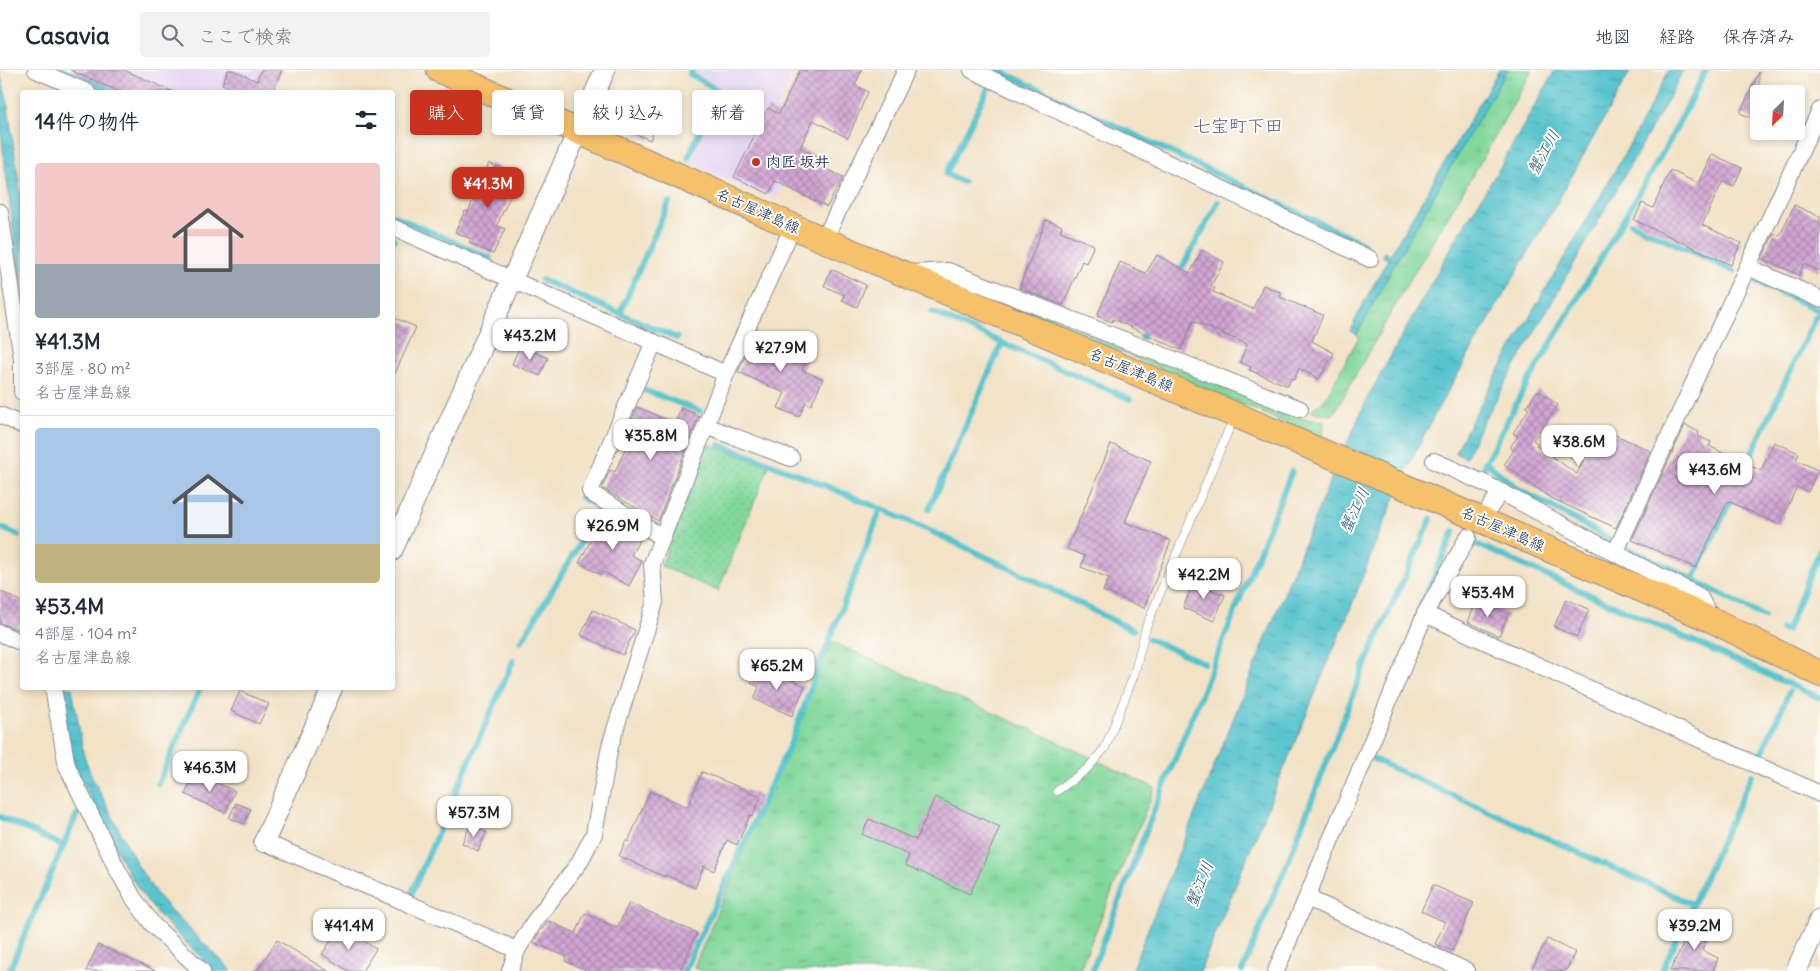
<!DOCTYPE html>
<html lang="ja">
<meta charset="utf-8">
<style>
:root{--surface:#fff;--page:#f2f2f3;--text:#1f2937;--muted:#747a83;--line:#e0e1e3;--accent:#c8321e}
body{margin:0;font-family:Delius,"Klee One",sans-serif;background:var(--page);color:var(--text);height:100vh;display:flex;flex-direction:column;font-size:19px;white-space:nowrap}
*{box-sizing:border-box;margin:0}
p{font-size:16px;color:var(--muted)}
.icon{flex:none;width:28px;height:28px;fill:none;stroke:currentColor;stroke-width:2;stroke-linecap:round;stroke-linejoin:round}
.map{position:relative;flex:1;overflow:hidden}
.drawer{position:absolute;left:20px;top:20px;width:375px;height:600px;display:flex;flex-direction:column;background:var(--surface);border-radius:5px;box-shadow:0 2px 8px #0003}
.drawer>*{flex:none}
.banner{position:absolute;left:410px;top:20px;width:475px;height:45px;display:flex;gap:10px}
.needle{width:32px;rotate:204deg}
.controls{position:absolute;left:1750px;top:15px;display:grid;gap:10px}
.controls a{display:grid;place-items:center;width:55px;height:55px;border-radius:5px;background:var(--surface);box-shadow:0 2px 8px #0003;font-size:25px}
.price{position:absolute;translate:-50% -42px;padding:0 11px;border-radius:10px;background:#fff;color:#222;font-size:16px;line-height:32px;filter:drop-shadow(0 1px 2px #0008)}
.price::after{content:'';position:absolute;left:50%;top:30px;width:15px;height:11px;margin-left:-8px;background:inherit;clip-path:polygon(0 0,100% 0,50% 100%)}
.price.on{background:var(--accent);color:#fff}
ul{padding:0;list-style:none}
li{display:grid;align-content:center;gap:10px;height:265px;padding:0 15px}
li+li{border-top:1px solid var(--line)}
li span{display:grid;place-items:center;height:155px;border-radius:5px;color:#555}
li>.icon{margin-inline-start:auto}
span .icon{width:90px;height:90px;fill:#fffc;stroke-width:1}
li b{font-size:21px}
h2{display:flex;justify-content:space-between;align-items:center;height:60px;padding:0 15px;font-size:21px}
.tag{padding:0 18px;border-radius:5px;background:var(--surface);box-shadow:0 2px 8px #0003;font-size:18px;line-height:45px}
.tag.on{background:var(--accent);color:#fff}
header{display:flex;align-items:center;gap:30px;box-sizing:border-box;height:70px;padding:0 25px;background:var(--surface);border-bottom:1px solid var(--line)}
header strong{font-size:24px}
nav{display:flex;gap:28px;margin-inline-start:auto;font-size:18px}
.search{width:350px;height:45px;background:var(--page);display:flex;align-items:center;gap:12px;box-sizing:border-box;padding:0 18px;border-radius:5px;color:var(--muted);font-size:19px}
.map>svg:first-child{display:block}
.built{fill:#e3d3f3}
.grass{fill:url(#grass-tufts);stroke:#4e847c}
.park{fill:url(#park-dots);stroke:#4e847c}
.water{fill:url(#water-ripples);stroke:#387996}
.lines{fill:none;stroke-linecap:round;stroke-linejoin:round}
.stream{stroke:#56c3cd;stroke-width:6}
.building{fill:url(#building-cross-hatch)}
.service-casing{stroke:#868892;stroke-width:9}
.minor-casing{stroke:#868892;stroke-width:18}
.tertiary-casing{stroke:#868892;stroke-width:22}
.primary-casing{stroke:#868892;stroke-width:27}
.service{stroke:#fff;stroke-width:8}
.minor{stroke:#fff;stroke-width:16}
.tertiary{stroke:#fff;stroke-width:20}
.primary{stroke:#f7c06b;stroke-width:25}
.poi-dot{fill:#c8321e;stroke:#fdfcf7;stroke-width:2}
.labels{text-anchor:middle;stroke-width:4;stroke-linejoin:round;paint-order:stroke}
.poi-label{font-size:15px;font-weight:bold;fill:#1b2f5e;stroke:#fdfcf7;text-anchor:start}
.street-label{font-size:15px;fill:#1b2f5e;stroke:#fdfcf7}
.water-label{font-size:16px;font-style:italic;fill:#2d5b7f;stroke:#fdfcf7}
.quarter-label{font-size:18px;fill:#5b5987;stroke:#fdfcf7}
</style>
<header>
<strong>Casavia</strong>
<div class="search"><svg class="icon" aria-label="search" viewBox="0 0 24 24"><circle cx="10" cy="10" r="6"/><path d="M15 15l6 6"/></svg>ここで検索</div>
<nav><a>地図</a><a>経路</a><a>保存済み</a></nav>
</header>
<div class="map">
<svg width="1820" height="901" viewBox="0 0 1820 901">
<defs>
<pattern id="grass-tufts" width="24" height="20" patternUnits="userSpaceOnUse" patternTransform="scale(1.25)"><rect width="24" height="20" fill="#82d89b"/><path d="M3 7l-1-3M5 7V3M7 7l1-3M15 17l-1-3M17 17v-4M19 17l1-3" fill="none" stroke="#70ba88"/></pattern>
<pattern id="park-dots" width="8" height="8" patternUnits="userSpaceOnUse" patternTransform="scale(1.25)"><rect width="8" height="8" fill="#82d89b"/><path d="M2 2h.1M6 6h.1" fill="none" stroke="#70ba88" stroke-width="1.8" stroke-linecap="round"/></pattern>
<pattern id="water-ripples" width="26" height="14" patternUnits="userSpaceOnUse" patternTransform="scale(1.25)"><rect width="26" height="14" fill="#56c3cd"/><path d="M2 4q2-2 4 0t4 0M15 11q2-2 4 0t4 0" fill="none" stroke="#469faa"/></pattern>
<pattern id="building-cross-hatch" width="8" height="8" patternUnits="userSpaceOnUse" patternTransform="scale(1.25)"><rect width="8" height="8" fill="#d2a6d3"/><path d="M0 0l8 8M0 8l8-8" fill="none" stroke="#aa88ae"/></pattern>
</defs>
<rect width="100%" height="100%" fill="#fdfcf7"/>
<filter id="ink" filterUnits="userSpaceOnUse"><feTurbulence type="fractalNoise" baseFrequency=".02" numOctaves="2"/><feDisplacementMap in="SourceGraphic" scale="10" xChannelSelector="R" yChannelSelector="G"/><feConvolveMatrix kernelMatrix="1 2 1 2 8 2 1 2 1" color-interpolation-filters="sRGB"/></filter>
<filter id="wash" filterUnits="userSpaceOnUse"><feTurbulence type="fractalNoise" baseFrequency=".0096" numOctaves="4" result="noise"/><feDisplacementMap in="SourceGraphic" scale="20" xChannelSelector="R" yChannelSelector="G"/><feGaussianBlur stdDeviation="1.12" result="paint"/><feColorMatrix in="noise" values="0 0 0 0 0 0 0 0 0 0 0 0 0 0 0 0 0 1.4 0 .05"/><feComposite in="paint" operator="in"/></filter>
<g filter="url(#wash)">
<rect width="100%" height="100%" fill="#f2e2c6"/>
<!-- built -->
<g class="built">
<polygon points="67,0 283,0 274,22 119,22"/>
<polygon points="695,0 795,0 776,39 811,56 776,129 689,94 723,18 694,2"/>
</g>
<!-- grass -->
<g class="grass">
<path d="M1507,0H1532L1483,88L1406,216L1333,345L1312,342L1313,338L1324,331L1359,267L1357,264C1403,174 1456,87 1507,0Z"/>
<polygon points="965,212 1301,348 1324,352 1323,369 964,215"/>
<polygon points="832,572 1041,664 1155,718 1079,901 702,901 694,897"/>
</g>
<!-- park -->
<polygon class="park" points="709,374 769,396 718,521 661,496"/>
<!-- water -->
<g class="water">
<polygon points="1499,0 1507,0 1395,193 1357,264 1350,261 1363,234 1388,189 1382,186 1384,182 1390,185"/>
<polygon points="1555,0 1631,0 1559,129 1437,340 1408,397 1376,472 1351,537 1200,901 1131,901 1326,420 1368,327 1452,176 1500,97"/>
<path d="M1669,0H1683L1670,26L1477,363L1466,388L1455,383C1520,252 1604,131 1669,0Z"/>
<polygon points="0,3 7,30 22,135 22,231 0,55"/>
<polygon points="60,618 72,618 84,686 92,707 139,798 158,826 173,843 232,901 214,901 159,846 139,820 124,795 72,691"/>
</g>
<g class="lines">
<!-- stream -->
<g class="stream">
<polyline points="61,0 113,22"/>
<polyline points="998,0 1364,174"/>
<polyline points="688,88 718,20 690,4 692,0"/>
<polyline points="963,112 946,104 988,18"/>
<polyline points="392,145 490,188"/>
<polyline points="1631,153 1734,201"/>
<polyline points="392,172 394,169"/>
<polyline points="1178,205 1218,132"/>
<polyline points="1751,209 1820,241"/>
<polyline points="542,210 677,268"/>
<polyline points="932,242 1130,329"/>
<polyline points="620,243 669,132"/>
<polyline points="1142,268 1147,255"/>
<polyline points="641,319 700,341"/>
<path d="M720,375C818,410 914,452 1007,497C1050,517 1090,540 1133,560"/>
<polyline points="1485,392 1519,419 1608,468"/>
<polyline points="1744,400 1816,246"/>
<polyline points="1480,404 1520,326 1669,72 1706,0"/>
<polyline points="929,439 1002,273"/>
<polyline points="0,457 18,465"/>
<polyline points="1474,473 1820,628"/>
<polyline points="1627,478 1669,497 1764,547"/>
<polyline points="1693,510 1733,425"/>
<polyline points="1418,542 1454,461"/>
<polyline points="1782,559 1787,560 1820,479"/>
<polyline points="1149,569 1204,593"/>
<polyline points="521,572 601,438 581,427 585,416"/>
<polyline points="1761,685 1789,622"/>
<polyline points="1373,689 1692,834"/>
<polyline points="158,714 200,618"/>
<polyline points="0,747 63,776"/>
<polyline points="410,827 513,591"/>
<polyline points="9,901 77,744"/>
<polyline points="684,901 792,670 814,609 881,439"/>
<polyline points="1092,901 1155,738 1292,401"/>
<polyline points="1242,901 1288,791 1363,599 1431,449"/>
<polyline points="1662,901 1752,705"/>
</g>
</g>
<g id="blocks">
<!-- building -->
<g class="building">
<polygon points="70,0 124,0 174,22 120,22"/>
<polygon points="228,0 233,0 257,11 261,0 282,0 274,18 283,22 241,22 222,14"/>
<polygon points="800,0 862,0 855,15 868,22 848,68 813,50 800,78 823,89 820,96 843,107 827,137 775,111 769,124 734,107 768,38 779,44"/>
<polygon points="1759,2 1759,51 1740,43"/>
<polygon points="644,37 661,44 650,70 636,64 640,55 637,53"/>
<polygon points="1712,84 1742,98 1734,116 1723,111 1702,155 1741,173 1731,195 1634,150 1642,133 1653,138 1670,100 1699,114"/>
<polygon points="489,93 519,107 497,155 505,159 493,184 469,173 471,169 455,162 465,141 468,142"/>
<polygon points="1794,135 1820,147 1820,201 1804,194 1799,205 1762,188 1774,163 1780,166"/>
<polygon points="1046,150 1062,156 1060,161 1094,175 1086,193 1082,191 1063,235 1019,218"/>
<polygon points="1202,180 1224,192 1211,216 1215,218 1213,222 1253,239 1263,215 1282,223 1280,227 1323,245 1312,271 1334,283 1319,309 1299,298 1294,310 1291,308 1288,316 1249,300 1251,297 1240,292 1247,274 1193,251 1181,280 1113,249 1112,252 1097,246 1120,192 1146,203 1157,185 1190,203"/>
<polygon points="831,199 866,215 857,237 842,230 844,225 824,216"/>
<polygon points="392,247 416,257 392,310"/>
<polygon points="756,263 803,284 802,287 807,289 802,300 823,309 811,335 806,332 799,347 778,338 785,323 738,302"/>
<polygon points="520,276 548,288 540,306 512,294"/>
<polygon points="1538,320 1558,335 1533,370 1538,374 1536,375 1577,404 1598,357 1651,381 1616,458 1551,428 1504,395 1514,380 1510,377 1518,366 1513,363 1529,339 1526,337"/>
<polygon points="637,337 675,353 681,338 699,345 658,451 602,418 610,400 615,402 635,356 630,354"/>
<polygon points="1685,355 1699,362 1698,366 1711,372 1709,376 1761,401 1774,372 1799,383 1796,390 1818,400 1808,422 1797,417 1779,455 1728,431 1696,498 1632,470"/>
<polygon points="1111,374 1151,391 1125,452 1171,471 1144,538 1103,521 1109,508 1081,497 1085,486 1067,479"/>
<polygon points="605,443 642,466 631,485 642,491 629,516 603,502 601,505 579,493"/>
<polygon points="1195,509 1212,516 1211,520 1225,525 1214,551 1183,538"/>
<polygon points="0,521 22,532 22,552 19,560 0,553"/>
<polygon points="1566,529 1589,539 1577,567 1554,557"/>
<polygon points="1477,530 1508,544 1499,566 1468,552"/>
<polygon points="593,540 635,560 623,585 581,565"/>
<polygon points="759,596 805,616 792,646 754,629 759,617 751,613"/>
<polygon points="240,621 269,634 259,654 231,641"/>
<polygon points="702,702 761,726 753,746 750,745 737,775 727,770 714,801 704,796 695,818 665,805 665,807 619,786 626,770 628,772 650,721 688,737"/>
<polygon points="195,703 235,721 225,743 185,724"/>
<polygon points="935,727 1000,757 970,824 905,795 909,785 862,764 869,749 916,770"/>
<polygon points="236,733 251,739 244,754 229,748"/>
<polygon points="470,755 486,762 478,781 462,773"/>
<polygon points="1433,815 1474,833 1452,881 1435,874 1445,852 1421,841"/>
<polygon points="629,833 697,863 680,901 588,901 565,891 567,887 533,872 548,851 576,863 585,843 617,858"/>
<polygon points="1695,850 1712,857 1702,880 1718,888 1713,901 1670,901"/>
<polygon points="341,856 376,879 362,901 348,901 322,884"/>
<polygon points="1547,869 1575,882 1566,901 1531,901"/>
<polygon points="277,870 328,901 257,901"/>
<polygon points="98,875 114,882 156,901 86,901"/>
</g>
</g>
</g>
<g filter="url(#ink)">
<use href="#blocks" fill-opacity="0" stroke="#868892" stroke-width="1"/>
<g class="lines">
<!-- service casing -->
<g class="service-casing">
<polyline id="service" points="1057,721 1087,699 1105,678 1134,605 1146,557 1233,349"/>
</g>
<!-- minor casing -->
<g class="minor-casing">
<g id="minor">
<polyline points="36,0 87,22"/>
<polyline points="972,0 1370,189"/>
<polyline points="0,142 22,289 22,322"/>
<polyline points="392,157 726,304"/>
<polyline points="824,170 906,0"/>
<polyline points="1748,197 1820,229"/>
<polyline points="911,203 948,201 1300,339"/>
<polyline points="654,272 590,421 591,423 662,467"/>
<polyline points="0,345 22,355"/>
<polyline points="706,356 791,388"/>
<polyline points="1434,391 1486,414 1615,483"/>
<polyline points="1490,437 1501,422"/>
<polyline points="1425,544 1820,724"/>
<polyline points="1712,550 1699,526 1615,483 1820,40"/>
<polyline points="0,563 22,573"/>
<polyline points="53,618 67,696 117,799 134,829 153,855 202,901"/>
<polyline points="264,772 517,880"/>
<polyline points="1307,828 1467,901"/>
<polyline points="510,901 517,880 534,852 579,793 594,764 610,676 655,532 652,494 726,304 793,156"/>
<polyline points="1276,901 1425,544 1468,467"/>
</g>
</g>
<!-- tertiary casing -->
<g class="tertiary-casing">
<g id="tertiary">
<polyline points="392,481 605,0"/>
<polyline points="264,772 332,618"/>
<polyline points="1796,901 1820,849"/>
</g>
</g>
<!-- primary casing -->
<g class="primary-casing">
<polyline id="primary" points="439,0 824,170 1426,426 1712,550 1820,604"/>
</g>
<!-- service -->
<use href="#service" class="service"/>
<!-- minor -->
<use href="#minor" class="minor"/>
<!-- tertiary -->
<use href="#tertiary" class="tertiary"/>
<!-- primary -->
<use href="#primary" class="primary"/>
</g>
</g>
<!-- markers -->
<circle class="poi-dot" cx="756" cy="92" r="5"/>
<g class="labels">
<!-- poi labels -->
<g class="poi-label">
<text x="766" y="97">肉匠 坂井</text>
</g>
<!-- street labels -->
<g class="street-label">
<text transform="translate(758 141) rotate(24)" y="5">名古屋津島線</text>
<text transform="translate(1131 300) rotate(23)" y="5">名古屋津島線</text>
<text transform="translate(1503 459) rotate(24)" y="5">名古屋津島線</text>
</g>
<!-- water labels -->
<g class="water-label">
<text transform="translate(1543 82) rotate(-61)" y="6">蟹江川</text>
<text transform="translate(1354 440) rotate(-65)" y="6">蟹江川</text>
<text transform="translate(1199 814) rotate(-68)" y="6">蟹江川</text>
</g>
<!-- quarter labels -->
<g class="quarter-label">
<text x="1238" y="62">七宝町下田</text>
</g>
</g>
</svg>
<div class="controls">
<a><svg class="needle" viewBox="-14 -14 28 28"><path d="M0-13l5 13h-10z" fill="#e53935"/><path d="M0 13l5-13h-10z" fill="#747a83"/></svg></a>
</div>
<b class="price on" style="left:488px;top:139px">¥41.3M</b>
<b class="price" style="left:530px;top:291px">¥43.2M</b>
<b class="price" style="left:781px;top:303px">¥27.9M</b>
<b class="price" style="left:651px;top:391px">¥35.8M</b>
<b class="price" style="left:1579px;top:397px">¥38.6M</b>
<b class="price" style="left:1715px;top:425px">¥43.6M</b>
<b class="price" style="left:613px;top:481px">¥26.9M</b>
<b class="price" style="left:1204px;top:530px">¥42.2M</b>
<b class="price" style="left:1488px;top:548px">¥53.4M</b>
<b class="price" style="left:777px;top:621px">¥65.2M</b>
<b class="price" style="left:210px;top:723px">¥46.3M</b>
<b class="price" style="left:474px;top:768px">¥57.3M</b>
<b class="price" style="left:349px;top:881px">¥41.4M</b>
<b class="price" style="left:1695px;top:881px">¥39.2M</b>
<div class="banner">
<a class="tag on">購入</a>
<a class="tag">賃貸</a>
<a class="tag">絞り込み</a>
<a class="tag">新着</a>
</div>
<section class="drawer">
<h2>14件の物件<svg class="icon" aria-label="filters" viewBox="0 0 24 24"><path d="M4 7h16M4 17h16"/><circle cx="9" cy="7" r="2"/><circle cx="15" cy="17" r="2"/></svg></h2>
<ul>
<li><span style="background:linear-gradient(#f6c9c9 65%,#9aa5b1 0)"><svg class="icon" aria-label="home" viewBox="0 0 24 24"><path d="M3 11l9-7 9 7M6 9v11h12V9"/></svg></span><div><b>¥41.3M</b><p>3部屋 · 80 m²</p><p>名古屋津島線</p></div></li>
<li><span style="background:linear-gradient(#a9c7e8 75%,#c2b280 0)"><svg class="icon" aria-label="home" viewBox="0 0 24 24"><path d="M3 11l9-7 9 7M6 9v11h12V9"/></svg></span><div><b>¥53.4M</b><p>4部屋 · 104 m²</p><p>名古屋津島線</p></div></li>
</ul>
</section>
</div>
